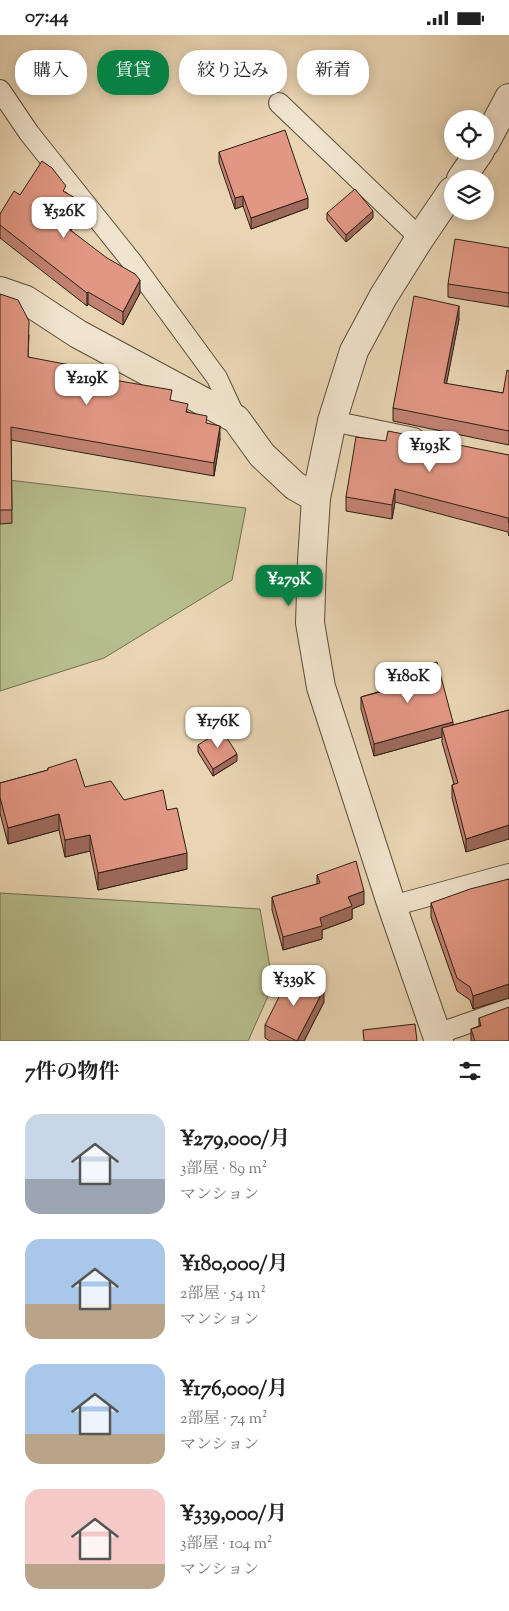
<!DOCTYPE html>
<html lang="ja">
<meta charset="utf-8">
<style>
:root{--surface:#fff;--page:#f2f2f2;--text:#222;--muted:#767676;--accent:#0b8043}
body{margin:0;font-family:"Sorts Mill Goudy","Noto Serif JP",serif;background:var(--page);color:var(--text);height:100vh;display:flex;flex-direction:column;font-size:19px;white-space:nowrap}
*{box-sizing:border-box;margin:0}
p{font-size:16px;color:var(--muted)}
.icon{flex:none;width:28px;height:28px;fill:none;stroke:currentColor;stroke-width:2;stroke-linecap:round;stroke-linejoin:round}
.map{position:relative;height:1006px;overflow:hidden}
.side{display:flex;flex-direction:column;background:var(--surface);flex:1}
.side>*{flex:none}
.top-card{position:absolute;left:15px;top:15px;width:480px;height:45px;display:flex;gap:10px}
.fabs{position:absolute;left:444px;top:75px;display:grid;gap:10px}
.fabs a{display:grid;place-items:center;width:50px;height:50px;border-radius:50%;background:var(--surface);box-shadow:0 2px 12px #0003;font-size:25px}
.price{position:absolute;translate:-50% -42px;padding:0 11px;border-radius:10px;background:#fff;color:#222;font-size:16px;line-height:32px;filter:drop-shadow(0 1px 2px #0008)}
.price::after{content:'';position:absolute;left:50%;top:30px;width:15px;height:11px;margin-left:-8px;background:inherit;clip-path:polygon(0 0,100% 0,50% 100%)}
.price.active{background:var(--accent);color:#fff}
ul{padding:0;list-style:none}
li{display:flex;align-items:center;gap:15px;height:125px;padding:0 25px}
li span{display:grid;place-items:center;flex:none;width:140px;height:100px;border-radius:15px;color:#555}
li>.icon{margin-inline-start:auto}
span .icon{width:60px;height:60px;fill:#fffc;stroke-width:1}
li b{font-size:21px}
h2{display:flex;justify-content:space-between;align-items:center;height:60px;padding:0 25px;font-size:21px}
.pill{padding:0 18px;border-radius:20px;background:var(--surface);box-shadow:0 2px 12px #0003;font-size:18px;line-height:45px}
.pill.active{background:var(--accent);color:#fff}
.status{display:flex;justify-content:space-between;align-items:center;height:35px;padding:0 25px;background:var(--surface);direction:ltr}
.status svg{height:14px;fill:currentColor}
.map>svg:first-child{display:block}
.green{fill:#b6bd8c;stroke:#716e50}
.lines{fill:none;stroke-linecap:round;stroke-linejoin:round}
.service-casing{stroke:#5b4c3b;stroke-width:22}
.minor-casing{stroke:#5b4c3b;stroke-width:30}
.service{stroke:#f1e4ce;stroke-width:20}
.minor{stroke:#f1e4ce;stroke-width:28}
.wall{fill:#c28272;stroke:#2c1f13}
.shaded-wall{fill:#9e6a5c;stroke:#2c1f13}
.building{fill:#e29784;stroke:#2c1f13}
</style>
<div class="status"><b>07:44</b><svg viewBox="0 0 49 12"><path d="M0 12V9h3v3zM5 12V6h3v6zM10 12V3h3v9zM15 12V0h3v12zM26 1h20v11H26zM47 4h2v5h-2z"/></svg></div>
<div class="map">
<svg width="509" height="1006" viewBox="0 0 509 1006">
<rect width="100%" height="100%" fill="#e9d5b3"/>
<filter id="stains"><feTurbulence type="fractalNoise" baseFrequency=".004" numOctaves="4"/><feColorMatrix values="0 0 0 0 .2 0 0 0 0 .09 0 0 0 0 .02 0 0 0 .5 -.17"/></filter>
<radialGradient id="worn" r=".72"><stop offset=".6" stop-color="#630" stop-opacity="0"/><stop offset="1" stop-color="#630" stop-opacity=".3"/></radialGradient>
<!-- green -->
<g class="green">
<polygon points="0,444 246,473 232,545 104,623 0,656"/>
<polygon points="0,858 260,874 273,950 248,1006 0,1006"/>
</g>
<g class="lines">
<!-- service casing -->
<g class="service-casing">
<g id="service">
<polyline points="0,55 29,98 132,227 217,343 236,384"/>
<polyline points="279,68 420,203"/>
<polyline points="332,386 414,403"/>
<polyline points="392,871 509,839"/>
<polyline points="437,999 509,974"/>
</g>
</g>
<!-- minor casing -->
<g class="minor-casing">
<g id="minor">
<polyline points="485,108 509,63"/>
<polyline points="461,144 480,116"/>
<polyline points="0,256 26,265 78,299 236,384 262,420 295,451 316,463"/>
<polyline points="439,1006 392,871 321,652 310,588 312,526 316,463 332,386 354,316 383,262 420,203 452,156"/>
</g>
</g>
<!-- service -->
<use href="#service" class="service"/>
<!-- minor -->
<use href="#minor" class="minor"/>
</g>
<!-- wall -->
<g class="wall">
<polygon points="219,117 308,173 251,194 243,171 235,174 219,127"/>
<polygon points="66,157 80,181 71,196 140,258 123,290 88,269 87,271 0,203 0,179 20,160"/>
<polygon points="327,178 373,183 346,207 327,185"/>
<polygon points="509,213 509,272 448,262 448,249"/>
<polygon points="0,259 29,300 28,322 172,366 188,377 207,388 220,404 214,441 11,405 12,488 0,489"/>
<polygon points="459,284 446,349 503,358 509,336 509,410 393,386 393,373"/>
<polygon points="386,406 509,420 509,501 508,497 395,467 392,484 346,476 346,462"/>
<polygon points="392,639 453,690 509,675 466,817 452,763 452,750 454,749 442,707 442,702 374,721 361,674 361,662 381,656 381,647 392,643"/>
<polygon points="198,710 237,726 213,741 198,717"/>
<polygon points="48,733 85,752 124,765 167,775 187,834 98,855 90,816 65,822 59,795 8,809 0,778 0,748 48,735"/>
<polygon points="317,840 364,869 352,874 352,884 322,895 322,904 283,915 272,875 272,862 317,849"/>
<polygon points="509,844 473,974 470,965 457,956 431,882 431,868"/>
<polygon points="324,967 304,1006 270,1006 265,1003 265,990"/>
<polygon points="479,983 509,1006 471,1006 471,994 479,991"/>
</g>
<!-- shaded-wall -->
<g class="shaded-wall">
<polygon points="243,161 243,171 235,174 235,163"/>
<polygon points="308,163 308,173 251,194 251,183"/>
<polygon points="80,169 80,181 65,204 65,191"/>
<polygon points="373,176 373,183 346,207 346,200"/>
<polygon points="140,245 140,258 123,290 123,277"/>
<polygon points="88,257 88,269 87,271 87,258"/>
<polygon points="459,271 459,284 444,362 444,348"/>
<polygon points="220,391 220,404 214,441 214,428"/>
<polygon points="395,454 395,467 392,484 392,470"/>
<polygon points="453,687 453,699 442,693 442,702 374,721 374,709"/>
<polygon points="237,719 237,726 213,741 213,734"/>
<polygon points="59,779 59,795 8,809 8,793"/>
<polygon points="509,790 509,804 466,817 466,804"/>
<polygon points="90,800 90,816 65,822 65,805"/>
<polygon points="187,818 187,834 98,855 98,838"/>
<polygon points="364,856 364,869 352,874 352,884 322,895 322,904 283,915 283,902 320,883 348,862"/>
<polygon points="509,949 509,963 473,974 473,961"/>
<polygon points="324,954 324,967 304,1006 297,1006"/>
</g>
<!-- building -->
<g class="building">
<polygon points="285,95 308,163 251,183 243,161 235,163 219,117"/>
<polygon points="42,126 52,133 66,151 63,156 77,164 80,169 65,191 107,223 135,239 140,245 123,277 88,257 87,258 0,190 0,179 14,156 20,160"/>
<polygon points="355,154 373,176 346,200 327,178"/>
<polygon points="455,204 509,213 509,258 448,249"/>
<polygon points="0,259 18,265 29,286 28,322 86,333 85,340 172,355 170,365 188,369 186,377 207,381 206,388 220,391 214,428 11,392 12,475 0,475"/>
<polygon points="414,261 459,271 444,348 503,358 507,335 509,336 509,396 393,373"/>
<polygon points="388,396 509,420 509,488 508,483 395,454 392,470 346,462 356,402 386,406"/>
<polygon points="437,627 453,687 374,709 361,662 384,656 381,647 393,643 392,639"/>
<polygon points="509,675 509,790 466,804 452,750 458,748 442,693"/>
<polygon points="222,695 237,719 213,734 198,710"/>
<polygon points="76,724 85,752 111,746 124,765 163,755 167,775 177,773 187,818 98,838 90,800 65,805 59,779 8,793 0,762 0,748 48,735 48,733"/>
<polygon points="356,826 364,856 348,862 352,871 320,883 322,891 283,902 272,862 320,848 317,840"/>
<polygon points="509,844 509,949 473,961 470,952 457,943 431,868 470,854"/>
<polygon points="291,938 324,954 297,1006 265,990"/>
<polygon points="509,972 509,1006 475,1006 471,994 481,991 479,983"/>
<polygon points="415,989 417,1006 364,1006 363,995"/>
</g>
<rect width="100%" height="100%" filter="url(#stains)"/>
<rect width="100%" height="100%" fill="url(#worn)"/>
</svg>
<div class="fabs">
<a><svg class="icon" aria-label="locate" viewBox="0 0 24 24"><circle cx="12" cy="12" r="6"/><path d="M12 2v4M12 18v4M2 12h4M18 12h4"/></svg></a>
<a><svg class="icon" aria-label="layers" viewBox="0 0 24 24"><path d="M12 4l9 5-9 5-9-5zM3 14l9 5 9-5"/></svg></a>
</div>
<b class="price" style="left:64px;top:204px">¥526K</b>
<b class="price" style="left:87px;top:371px">¥219K</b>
<b class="price" style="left:430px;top:438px">¥193K</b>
<b class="price active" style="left:289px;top:572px">¥279K</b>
<b class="price" style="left:408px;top:669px">¥180K</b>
<b class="price" style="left:218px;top:714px">¥176K</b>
<b class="price" style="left:294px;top:972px">¥339K</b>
<div class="top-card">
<a class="pill">購入</a>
<a class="pill active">賃貸</a>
<a class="pill">絞り込み</a>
<a class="pill">新着</a>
</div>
</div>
<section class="side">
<h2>7件の物件<svg class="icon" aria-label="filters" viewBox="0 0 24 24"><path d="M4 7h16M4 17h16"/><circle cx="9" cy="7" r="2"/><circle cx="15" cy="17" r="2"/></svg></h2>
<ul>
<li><span style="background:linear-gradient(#c9d6e8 65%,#9aa5b1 0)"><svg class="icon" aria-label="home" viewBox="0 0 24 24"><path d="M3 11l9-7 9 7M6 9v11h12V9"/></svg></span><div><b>¥279,000/月</b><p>3部屋 · 89 m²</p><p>マンション</p></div></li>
<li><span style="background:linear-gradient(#a9c7e8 65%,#b9a48a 0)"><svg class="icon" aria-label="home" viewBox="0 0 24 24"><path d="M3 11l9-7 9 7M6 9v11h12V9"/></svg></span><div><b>¥180,000/月</b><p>2部屋 · 54 m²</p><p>マンション</p></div></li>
<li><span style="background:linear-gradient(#a9c7e8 70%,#b9a48a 0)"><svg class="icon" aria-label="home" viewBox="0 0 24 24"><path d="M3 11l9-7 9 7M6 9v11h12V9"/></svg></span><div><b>¥176,000/月</b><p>2部屋 · 74 m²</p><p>マンション</p></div></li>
<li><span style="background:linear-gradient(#f6c9c9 75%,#b9a48a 0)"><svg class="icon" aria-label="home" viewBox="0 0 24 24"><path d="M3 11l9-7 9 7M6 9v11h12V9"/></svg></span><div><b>¥339,000/月</b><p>3部屋 · 104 m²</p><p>マンション</p></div></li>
</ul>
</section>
